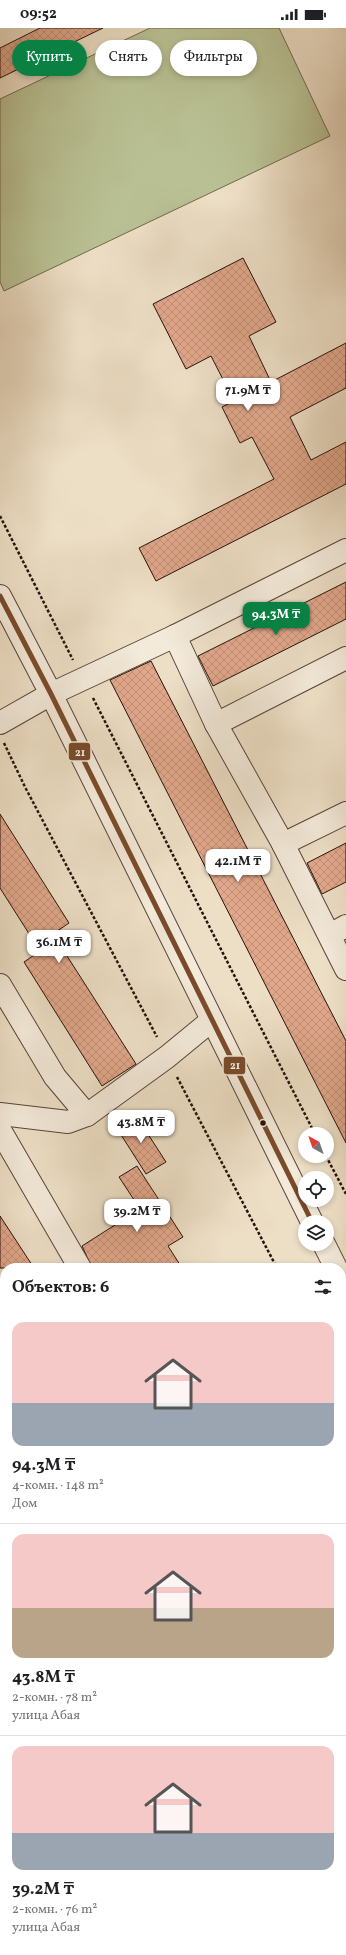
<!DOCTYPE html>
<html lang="ru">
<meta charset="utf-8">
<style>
:root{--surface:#fff;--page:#f2f2f2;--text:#202124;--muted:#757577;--line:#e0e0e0;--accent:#0b8043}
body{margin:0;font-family:Vollkorn,serif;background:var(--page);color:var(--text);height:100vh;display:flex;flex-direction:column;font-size:15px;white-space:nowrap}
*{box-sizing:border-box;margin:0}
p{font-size:13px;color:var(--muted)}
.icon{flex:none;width:22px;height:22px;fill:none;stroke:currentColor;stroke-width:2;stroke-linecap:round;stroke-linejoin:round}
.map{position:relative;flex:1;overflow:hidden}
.sheet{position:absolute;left:0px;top:1235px;width:346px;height:692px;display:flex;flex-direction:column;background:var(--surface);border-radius:16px 16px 0 0;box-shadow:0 2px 6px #0003}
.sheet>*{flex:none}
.top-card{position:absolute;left:12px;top:12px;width:322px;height:36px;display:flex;gap:8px}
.needle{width:26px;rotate:320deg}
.tools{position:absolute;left:298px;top:1099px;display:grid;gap:8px}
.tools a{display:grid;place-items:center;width:36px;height:36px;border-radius:50%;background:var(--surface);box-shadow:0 2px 6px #0003;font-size:20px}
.price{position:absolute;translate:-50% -34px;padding:0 9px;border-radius:8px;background:#fff;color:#222;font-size:13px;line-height:26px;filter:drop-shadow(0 1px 2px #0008)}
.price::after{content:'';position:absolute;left:50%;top:24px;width:12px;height:9px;margin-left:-6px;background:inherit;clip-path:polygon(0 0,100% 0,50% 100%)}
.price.active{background:var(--accent);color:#fff}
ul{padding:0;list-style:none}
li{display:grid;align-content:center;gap:8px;height:212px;padding:0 12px}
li+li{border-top:1px solid var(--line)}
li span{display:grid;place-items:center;height:124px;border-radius:12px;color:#555}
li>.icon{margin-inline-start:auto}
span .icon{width:72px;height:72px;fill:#fffc;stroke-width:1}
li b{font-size:17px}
h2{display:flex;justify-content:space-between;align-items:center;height:48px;padding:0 12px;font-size:17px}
.tag{padding:0 14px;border-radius:18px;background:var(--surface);box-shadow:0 2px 6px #0003;font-size:14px;line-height:36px}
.tag.active{background:var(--accent);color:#fff}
.status{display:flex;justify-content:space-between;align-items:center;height:28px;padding:0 20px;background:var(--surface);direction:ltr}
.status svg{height:11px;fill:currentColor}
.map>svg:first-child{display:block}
.pitch{fill:#b9c194;stroke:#70694e}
.building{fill:url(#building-cross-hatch);stroke:#261108}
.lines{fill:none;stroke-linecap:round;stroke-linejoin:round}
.minor-casing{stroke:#584438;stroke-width:24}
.path{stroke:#261108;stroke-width:2.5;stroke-dasharray:3 2;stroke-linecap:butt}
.minor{stroke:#f3eada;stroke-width:22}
.bus-1-casing{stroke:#f3eada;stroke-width:8}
.bus-1{stroke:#7a4b2a;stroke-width:5}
.bus-dot{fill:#261108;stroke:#f3eada;stroke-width:1.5}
.line-badge{stroke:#f3eada;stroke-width:1.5}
.badge-label{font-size:11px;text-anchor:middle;font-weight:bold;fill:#fff}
</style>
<div class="status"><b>09:52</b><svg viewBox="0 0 49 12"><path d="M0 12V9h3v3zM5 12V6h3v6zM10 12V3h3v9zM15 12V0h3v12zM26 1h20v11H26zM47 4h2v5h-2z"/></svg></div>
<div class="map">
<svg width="346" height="1927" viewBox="0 0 346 1927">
<defs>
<pattern id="building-cross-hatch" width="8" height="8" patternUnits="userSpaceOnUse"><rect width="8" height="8" fill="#e2a88c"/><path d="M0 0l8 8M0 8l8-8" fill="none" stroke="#c29077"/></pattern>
</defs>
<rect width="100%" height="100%" fill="#eddfc6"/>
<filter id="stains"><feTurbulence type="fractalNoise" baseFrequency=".005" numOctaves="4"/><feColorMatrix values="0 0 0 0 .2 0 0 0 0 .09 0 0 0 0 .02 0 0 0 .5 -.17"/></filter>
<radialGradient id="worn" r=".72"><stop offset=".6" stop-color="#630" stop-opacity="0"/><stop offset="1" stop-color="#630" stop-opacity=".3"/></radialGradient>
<!-- pitch -->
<polygon class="pitch" points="150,0 279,0 330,108 4,263 0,254 0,71"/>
<!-- building -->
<g class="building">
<polygon points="40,0 103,0 0,50 0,20"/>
<polygon points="243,230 276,294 249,308 271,354 346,315 346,360 290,389 311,432 346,414 346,456 156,553 139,520 274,451 252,409 240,415 222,379 234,373 211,328 186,341 153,276"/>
<polygon points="346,554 346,591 213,658 198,628"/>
<polygon points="151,633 346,1013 346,1115 110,652"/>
<polygon points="0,786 69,895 53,906 136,1036 102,1058 24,934 40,923 0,860"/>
<polygon points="346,815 346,854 322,866 307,835"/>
<polygon points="135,1086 166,1134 146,1146 116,1099"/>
<polygon points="137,1138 183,1209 168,1218 182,1240 92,1240 82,1218 140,1181 119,1149"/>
<polygon points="0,1188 34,1240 0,1240"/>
</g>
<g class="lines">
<!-- minor casing -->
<g class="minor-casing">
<g id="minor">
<polyline points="0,568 51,666 312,1194"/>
<polyline points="175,608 216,696 283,816 346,941"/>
<polyline points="0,695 51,666 175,608 346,522"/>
<polyline points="216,696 346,630"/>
<polyline points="283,816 346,785"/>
<polyline points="330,907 346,898"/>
<polyline points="0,957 55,1049 87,1087"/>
<polyline points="0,1086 68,1094 87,1087 167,1029 212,992"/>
<polyline points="0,1102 80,1240"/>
<polyline points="324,1216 336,1240"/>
<polyline points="341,1249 346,1258"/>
<polyline points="341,1414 346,1411"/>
<polyline points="0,1450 5,1447"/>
<polyline points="341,1599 346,1607"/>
<polyline points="341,1664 346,1660"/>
<polyline points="0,1698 5,1705"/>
<polyline points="341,1886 346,1883"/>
<polyline points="0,1893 5,1890"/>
<polyline points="147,1922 150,1927"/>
<polyline points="277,1927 285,1922"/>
</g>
</g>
<!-- path -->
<g class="path">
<polyline points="0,488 73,632"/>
<polyline points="93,670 315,1106"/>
<polyline points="4,715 25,759 157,1009"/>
<polyline points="177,1049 277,1240"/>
<polyline points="326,1128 346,1166"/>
<polyline points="341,1366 346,1376"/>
</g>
<!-- minor -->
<use href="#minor" class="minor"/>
<!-- bus-1 casing -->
<g class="bus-1-casing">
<polyline id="bus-1" points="0,568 51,666 312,1194"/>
</g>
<!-- bus-1 -->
<use href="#bus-1" class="bus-1"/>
</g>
<!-- markers -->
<circle class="bus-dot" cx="263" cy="1095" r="3.5"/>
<g class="line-badge">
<rect x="68" y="714" width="23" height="19" rx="4" fill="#7a4b2a"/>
<rect x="223" y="1028" width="23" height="19" rx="4" fill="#7a4b2a"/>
</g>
<g class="badge-label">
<text x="80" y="728">21</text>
<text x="235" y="1041">21</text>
</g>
<rect width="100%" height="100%" filter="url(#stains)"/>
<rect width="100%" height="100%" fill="url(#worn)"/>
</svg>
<div class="tools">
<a><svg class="needle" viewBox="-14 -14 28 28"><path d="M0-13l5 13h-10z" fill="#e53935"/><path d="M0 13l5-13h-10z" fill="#757577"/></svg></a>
<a><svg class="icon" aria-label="locate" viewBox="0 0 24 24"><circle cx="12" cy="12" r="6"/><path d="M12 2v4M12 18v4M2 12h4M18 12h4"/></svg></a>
<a><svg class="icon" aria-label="layers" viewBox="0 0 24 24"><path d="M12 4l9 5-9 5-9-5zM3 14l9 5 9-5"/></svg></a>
</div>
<b class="price" style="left:248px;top:384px">71.9M ₸</b>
<b class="price active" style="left:276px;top:608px">94.3M ₸</b>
<b class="price" style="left:238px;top:855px">42.1M ₸</b>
<b class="price" style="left:59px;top:936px">36.1M ₸</b>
<b class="price" style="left:141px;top:1116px">43.8M ₸</b>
<b class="price" style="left:137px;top:1205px">39.2M ₸</b>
<div class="top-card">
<a class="tag active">Купить</a>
<a class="tag">Снять</a>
<a class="tag">Фильтры</a>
</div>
<section class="sheet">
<h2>Объектов: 6<svg class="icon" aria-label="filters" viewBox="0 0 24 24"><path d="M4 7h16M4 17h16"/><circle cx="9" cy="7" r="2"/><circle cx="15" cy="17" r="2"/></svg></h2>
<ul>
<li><span style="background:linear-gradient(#f6c9c9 65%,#9aa5b1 0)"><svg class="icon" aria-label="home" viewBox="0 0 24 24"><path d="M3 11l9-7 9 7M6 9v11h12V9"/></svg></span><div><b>94.3M ₸</b><p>4-комн. · 148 m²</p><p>Дом</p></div></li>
<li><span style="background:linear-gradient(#f6c9c9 60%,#b9a48a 0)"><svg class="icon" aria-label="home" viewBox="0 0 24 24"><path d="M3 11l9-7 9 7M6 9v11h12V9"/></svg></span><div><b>43.8M ₸</b><p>2-комн. · 78 m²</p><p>улица Абая</p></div></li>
<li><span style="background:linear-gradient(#f6c9c9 70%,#9aa5b1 0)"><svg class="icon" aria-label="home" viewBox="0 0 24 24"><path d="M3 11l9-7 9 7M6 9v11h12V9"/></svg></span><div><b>39.2M ₸</b><p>2-комн. · 76 m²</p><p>улица Абая</p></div></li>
</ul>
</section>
</div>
